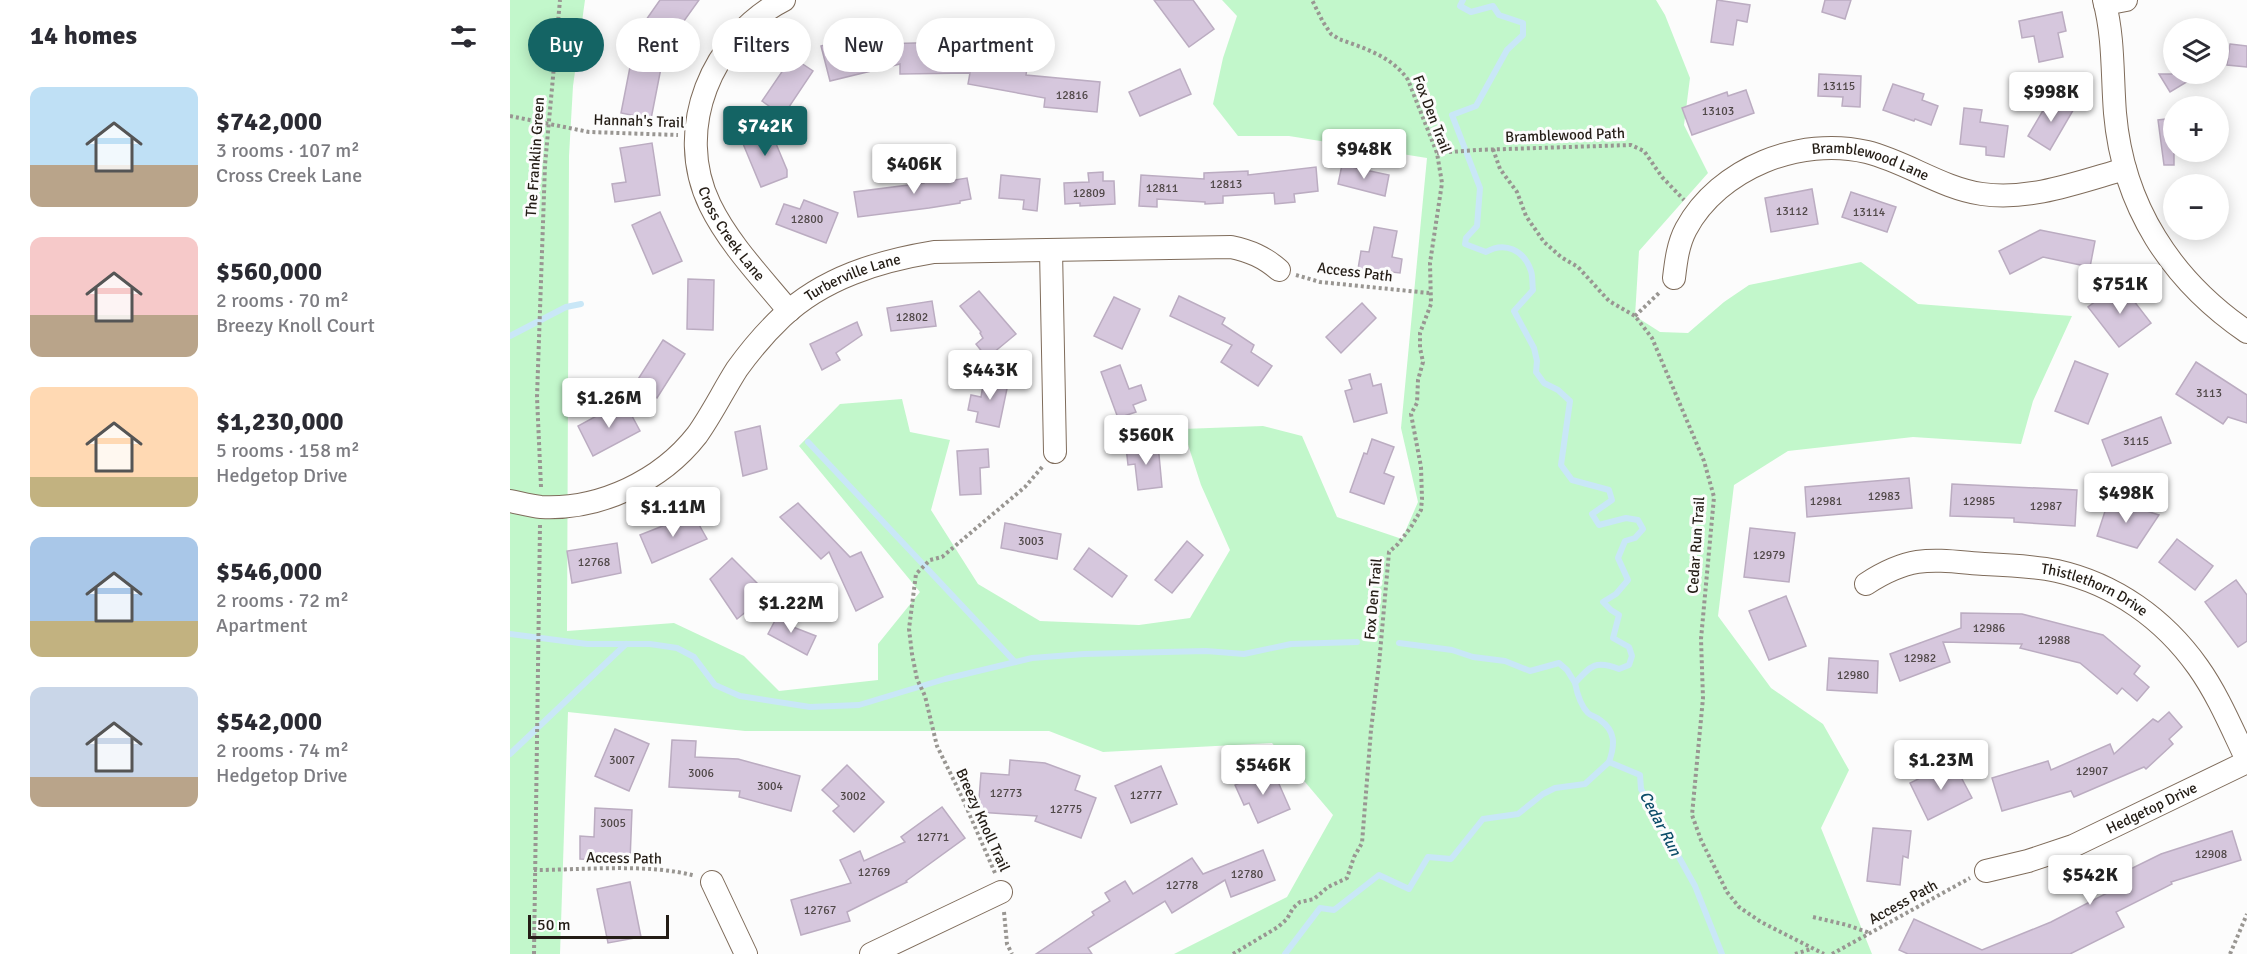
<!DOCTYPE html>
<meta charset="utf-8">
<style>
:root{--surface:#fff;--page:#f7f7f7;--text:#2b2b33;--muted:#7c7c81;--accent:#146464}
body{margin:0;font-family:Signika,sans-serif;background:var(--page);color:var(--text);height:100vh;display:flex;flex-direction:column;font-size:22px;white-space:nowrap}
*{box-sizing:border-box;margin:0}
p{font-size:20px;color:var(--muted)}
.icon{flex:none;width:33px;height:33px;fill:none;stroke:currentColor;stroke-width:2;stroke-linecap:round;stroke-linejoin:round}
.map{position:relative;flex:1;overflow:hidden}
.details{display:flex;flex-direction:column;background:var(--surface);width:510px}
.details>*{flex:none}
.guide{position:absolute;left:18px;top:18px;width:570px;height:54px;display:flex;gap:12px}
.controls{position:absolute;left:1653px;top:18px;display:grid;gap:12px}
.controls a{display:grid;place-items:center;width:66px;height:66px;border-radius:50%;background:var(--surface);box-shadow:0 3px 15px #0003;font-size:30px}
.scale{position:absolute;left:18px;bottom:15px;width:141px;box-sizing:border-box;padding-left:6px;border:3px solid #241d16;border-top:0;font-size:16px;line-height:21px;white-space:nowrap;color:#241d16;-webkit-text-stroke:4px #fcfcfc;paint-order:stroke}
.price{position:absolute;translate:-50% -51px;padding:0 14px;border-radius:6px;background:#fff;color:#222;font-size:20px;line-height:39px;filter:drop-shadow(0 2px 3px #0008)}
.price::after{content:'';position:absolute;left:50%;top:36px;width:18px;height:14px;margin-left:-9px;background:inherit;clip-path:polygon(0 0,100% 0,50% 100%)}
.price.active{background:var(--accent);color:#fff}
ul{padding:0;list-style:none}
li{display:flex;align-items:center;gap:18px;height:150px;padding:0 30px}
li span{display:grid;place-items:center;flex:none;width:168px;height:120px;border-radius:12px;color:#555}
li>.icon{margin-inline-start:auto}
span .icon{width:72px;height:72px;fill:#fffc;stroke-width:1}
li b{font-size:26px}
h2{display:flex;justify-content:space-between;align-items:center;height:72px;padding:0 30px;font-size:26px}
.chip{padding:0 21px;border-radius:27px;background:var(--surface);box-shadow:0 3px 15px #0003;font-size:21px;line-height:54px}
.chip.active{background:var(--accent);color:#fff}
main{display:flex;flex:1;min-height:0}
.map>svg:first-child{display:block}
.green{fill:#c2f7cb}
.lines{fill:none;stroke-linecap:round;stroke-linejoin:round}
.stream{stroke:#c9e7f7;stroke-width:6}
.building{fill:#d6c7dd;stroke:#bbacc1;stroke-width:1.5}
.minor-casing{stroke:#7f6c5b;stroke-width:24}
.path{stroke:#999692;stroke-width:4;stroke-dasharray:3 3;stroke-linecap:butt}
.minor{stroke:#fff;stroke-width:22}
.labels{text-anchor:middle;stroke-width:6;stroke-linejoin:round;paint-order:stroke}
.number-label{font-size:12px;fill:#504848}
.street-label{font-size:15px;fill:#241d16;stroke:#fcfcfc}
.water-label{font-size:16px;font-style:italic;fill:#0c4d69;stroke:#fcfcfc}
</style>
<main>
<section class="details">
<h2>14 homes<svg class="icon" aria-label="filters" viewBox="0 0 24 24"><path d="M4 7h16M4 17h16"/><circle cx="9" cy="7" r="2"/><circle cx="15" cy="17" r="2"/></svg></h2>
<ul>
<li><span style="background:linear-gradient(#bfe0f5 65%,#b9a48a 0)"><svg class="icon" aria-label="home" viewBox="0 0 24 24"><path d="M3 11l9-7 9 7M6 9v11h12V9"/></svg></span><div><b>$742,000</b><p>3 rooms · 107 m²</p><p>Cross Creek Lane</p></div></li>
<li><span style="background:linear-gradient(#f6c9c9 65%,#b9a48a 0)"><svg class="icon" aria-label="home" viewBox="0 0 24 24"><path d="M3 11l9-7 9 7M6 9v11h12V9"/></svg></span><div><b>$560,000</b><p>2 rooms · 70 m²</p><p>Breezy Knoll Court</p></div></li>
<li><span style="background:linear-gradient(#ffd9b3 75%,#c2b280 0)"><svg class="icon" aria-label="home" viewBox="0 0 24 24"><path d="M3 11l9-7 9 7M6 9v11h12V9"/></svg></span><div><b>$1,230,000</b><p>5 rooms · 158 m²</p><p>Hedgetop Drive</p></div></li>
<li><span style="background:linear-gradient(#a9c7e8 70%,#c2b280 0)"><svg class="icon" aria-label="home" viewBox="0 0 24 24"><path d="M3 11l9-7 9 7M6 9v11h12V9"/></svg></span><div><b>$546,000</b><p>2 rooms · 72 m²</p><p>Apartment</p></div></li>
<li><span style="background:linear-gradient(#c9d6e8 75%,#b9a48a 0)"><svg class="icon" aria-label="home" viewBox="0 0 24 24"><path d="M3 11l9-7 9 7M6 9v11h12V9"/></svg></span><div><b>$542,000</b><p>2 rooms · 74 m²</p><p>Hedgetop Drive</p></div></li>
</ul>
</section>
<div class="map">
<svg width="1737" height="954" viewBox="0 0 1737 954">
<rect width="100%" height="100%" fill="#fcfcfc"/>
<!-- green -->
<polygon class="green" points="0,0 75,0 63,86 59,156 57,631 164,623 234,656 269,691 368,680 368,644 410,592 289,446 330,404 392,399 400,432 440,440 421,510 468,584 530,621 629,625 680,618 720,550 691,485 673,429 753,426 792,436 827,517 892,539 908,502 891,428 917,158 779,136 728,136 703,104 713,58 727,16 712,0 1146,0 1155,15 1180,78 1174,125 1198,173 1129,251 1125,316 1150,332 1178,333 1214,302 1239,285 1351,262 1408,304 1562,316 1523,401 1511,444 1403,437 1278,451 1224,485 1208,616 1261,688 1313,724 1339,770 1311,828 1362,954 664,954 777,897 823,815 762,743 593,752 539,731 235,731 58,712 50,954 0,954"/>
<g class="lines">
<!-- stream -->
<g class="stream">
<path d="M953,0L950,6L961,12L983,6L989,15L1013,23V35L997,50L966,106L942,115L970,188L967,226L956,238L955,244L976,252C995,241 1014,250 1021,271C1023,277 1022,284 1023,290L1004,311L1024,348L1027,361L1026,372L1034,383L1048,390L1060,401L1051,465L1062,480L1099,490L1102,500L1082,514L1089,525L1116,518L1128,520L1133,529L1125,538L1115,541L1108,558L1118,580L1106,594L1093,602L1101,610L1109,615L1103,638L1119,647L1122,656L1119,665L1109,669C1086,660 1081,665 1065,683C1067,693 1070,705 1078,713C1081,716 1087,717 1090,720C1106,731 1105,745 1099,762"/>
<polyline points="0,336 56,307 71,304"/>
<polyline points="298,442 505,662"/>
<polyline points="0,634 77,644 140,644 167,648 184,657 205,685 230,696 300,707 349,705 435,679 522,658 574,654 696,651 734,654 781,644 847,642"/>
<polyline points="889,643 942,650 963,657 995,661 1020,671 1049,663 1057,670 1065,683"/>
<polyline points="0,754 116,644"/>
<polyline points="775,954 810,908 824,910 869,875 899,889 918,857 941,859 973,819 1008,814 1033,794 1045,788 1075,784 1099,762 1130,775 1131,789 1185,886 1212,954"/>
</g>
</g>
<!-- building -->
<g class="building">
<polygon points="150,0 189,0 156,46 131,27"/>
<polygon points="644,0 683,0 704,29 679,47"/>
<polygon points="1207,0 1240,5 1237,22 1227,20 1223,45 1201,42"/>
<polygon points="1315,0 1341,0 1335,19 1312,12"/>
<polygon points="1552,12 1556,31 1548,33 1553,57 1529,62 1524,36 1512,38 1509,21"/>
<polygon points="365,31 368,44 443,42 443,54 517,68 516,75 590,82 587,112 534,107 535,98 458,84 460,73 390,74 390,64 320,81 311,46"/>
<polygon points="1720,44 1737,46 1737,67 1717,65"/>
<polygon points="282,57 303,71 273,116 252,101"/>
<polygon points="121,62 151,68 141,119 111,113"/>
<polygon points="670,69 681,94 630,116 619,92"/>
<polygon points="1309,74 1351,76 1350,107 1332,106 1333,97 1308,96"/>
<polygon points="1649,74 1690,74 1660,92"/>
<polygon points="1383,84 1414,94 1412,100 1428,106 1421,125 1405,119 1404,121 1373,110"/>
<polygon points="1236,90 1244,113 1182,135 1172,108 1217,92 1218,96"/>
<polygon points="1548,97 1565,107 1540,150 1518,136 1535,107 1540,110"/>
<polygon points="1454,108 1472,110 1470,122 1498,126 1494,157 1476,155 1476,147 1450,144"/>
<polygon points="1664,118 1664,165 1654,165 1648,120"/>
<polygon points="259,127 277,170 277,177 251,187 231,139"/>
<polygon points="142,143 150,195 105,202 102,184 116,182 110,148"/>
<polygon points="832,165 879,175 875,196 828,184"/>
<polygon points="806,167 808,191 784,194 785,202 765,204 764,193 713,196 713,203 695,204 695,202 647,199 647,207 629,206 631,175 694,179 694,173 738,171 738,175"/>
<polygon points="443,169 445,180 457,178 461,199 450,201 450,203 419,208 348,217 344,192 414,183 413,174"/>
<polygon points="593,172 593,181 604,181 605,204 570,206 570,203 555,204 554,183 579,182 578,173"/>
<polygon points="491,175 530,179 527,211 513,209 514,200 489,198"/>
<polygon points="1302,189 1308,224 1261,232 1255,198"/>
<polygon points="1341,192 1386,207 1377,232 1332,217"/>
<polygon points="294,200 328,213 316,243 266,224 274,204 290,209"/>
<polygon points="150,212 172,261 143,274 122,225"/>
<polygon points="864,227 887,231 882,257 892,259 890,273 882,272 882,274 876,274 848,269 851,251 859,252"/>
<polygon points="1530,230 1585,241 1580,267 1533,257 1500,274 1489,251"/>
<polygon points="178,279 204,280 203,330 177,329"/>
<polygon points="1610,283 1641,323 1609,347 1578,307"/>
<polygon points="469,291 506,334 477,358 466,344 473,338 470,333 471,332 450,306"/>
<polygon points="669,296 715,318 712,324 744,345 741,352 762,366 748,386 711,362 722,345 660,316"/>
<polygon points="604,297 630,309 612,349 584,336"/>
<polygon points="422,301 426,326 381,331 377,308"/>
<polygon points="852,303 866,318 831,353 816,337"/>
<polygon points="347,322 352,335 326,353 330,360 312,370 300,344"/>
<polygon points="153,340 175,354 147,398 125,384"/>
<polygon points="1565,361 1598,374 1578,424 1545,411"/>
<polygon points="1686,362 1737,395 1737,423 1718,417 1713,424 1666,394"/>
<polygon points="610,365 619,389 631,385 636,400 623,405 626,412 608,418 591,372"/>
<polygon points="475,374 499,379 489,427 466,422 468,412 458,410 461,395 471,397"/>
<polygon points="860,374 863,386 871,384 877,413 844,422 835,391 842,389 839,380"/>
<polygon points="114,401 130,431 83,456 68,426"/>
<polygon points="1651,417 1661,443 1602,466 1592,440"/>
<polygon points="250,426 257,469 233,476 225,432"/>
<polygon points="862,439 884,447 874,473 884,477 874,504 840,492 854,453 857,454"/>
<polygon points="648,444 652,487 628,490 625,464 618,465 616,447"/>
<polygon points="478,449 479,467 470,468 471,494 450,495 447,451"/>
<polygon points="1399,478 1402,508 1297,517 1295,487"/>
<polygon points="1442,484 1567,490 1565,526 1504,522 1504,518 1440,516"/>
<polygon points="1599,499 1649,515 1627,548 1587,536"/>
<polygon points="288,503 340,557 351,552 373,597 346,611 319,552 311,559 270,517"/>
<polygon points="183,514 197,539 142,563 130,535"/>
<polygon points="495,523 551,534 547,559 491,548"/>
<polygon points="1240,528 1285,533 1279,582 1234,577"/>
<polygon points="1667,539 1703,566 1685,590 1649,562"/>
<polygon points="677,541 693,555 662,593 645,580"/>
<polygon points="107,543 111,573 62,583 57,551"/>
<polygon points="579,548 617,576 602,597 564,569"/>
<polygon points="222,558 258,594 227,619 200,579"/>
<polygon points="1726,580 1737,595 1737,641 1728,647 1695,602"/>
<polygon points="1276,596 1296,646 1259,660 1239,611"/>
<polygon points="270,611 285,620 283,627 306,636 297,655 258,634"/>
<polygon points="1451,613 1512,614 1593,635 1630,666 1624,674 1639,687 1627,701 1612,688 1607,694 1570,663 1510,648 1512,644 1433,642 1440,662 1390,681 1380,654 1451,628"/>
<polygon points="1319,658 1368,661 1367,693 1317,690"/>
<polygon points="1659,712 1672,727 1659,739 1663,744 1636,769 1634,767 1564,797 1561,791 1492,811 1482,778 1538,761 1541,770 1600,744 1604,754 1643,719 1648,722"/>
<polygon points="105,729 139,744 119,791 85,776"/>
<polygon points="162,740 186,741 185,757 228,759 290,776 281,811 229,797 230,791 159,787"/>
<polygon points="500,760 535,763 570,776 565,790 586,798 571,838 525,821 527,816 468,812 471,773 499,775"/>
<polygon points="1443,762 1462,798 1418,820 1400,783"/>
<polygon points="337,765 374,802 344,832 323,811 329,806 312,790"/>
<polygon points="651,766 667,804 621,823 605,786"/>
<polygon points="762,768 780,809 748,823 739,803 734,805 725,785"/>
<polygon points="432,807 455,838 396,881 397,882 337,912 340,921 291,935 281,900 341,883 330,860 350,851 354,861 395,842 391,837"/>
<polygon points="85,808 122,810 120,861 70,859 70,836 84,837"/>
<polygon points="1363,828 1401,831 1398,858 1393,856 1390,885 1357,881"/>
<polygon points="1722,831 1731,860 1661,882 1662,884 1606,912 1614,927 1560,954 1398,954 1389,950 1404,919 1472,950 1541,922 1605,889 1600,879 1651,854"/>
<polygon points="753,850 765,880 721,897 715,880 662,913 655,901 578,948 582,954 526,954 584,915 582,912 600,901 595,893 615,881 623,894 682,858 693,874"/>
<polygon points="120,882 131,937 98,943 87,889"/>
</g>
<g class="lines">
<!-- minor casing -->
<g class="minor-casing">
<g id="minor">
<path id="s1" d="M274,0C202,37 163,129 200,205C219,244 252,278 279,311"/>
<path d="M1594,0C1604,37 1602,75 1605,113C1613,206 1661,280 1737,332"/>
<polyline points="1595,4 1616,0"/>
<polyline points="541,250 545,452"/>
<path id="s2" d="M1164,278C1166,261 1168,244 1176,229C1209,168 1290,136 1357,152C1397,162 1431,188 1472,194C1520,201 1569,182 1615,169"/>
<path id="s3" d="M0,501C10,503 21,506 31,507C90,510 151,481 187,435C202,414 213,391 227,369C240,351 255,333 272,317C313,278 369,261 424,252L721,247C740,251 754,257 769,270"/>
<path id="s4" d="M1356,584C1402,554 1423,560 1474,564C1498,565 1523,566 1547,571C1605,584 1654,619 1688,667C1708,695 1722,729 1737,760"/>
<path id="s5" d="M1476,871L1518,861L1563,846L1737,762"/>
<polyline points="202,882 236,954"/>
<polyline points="361,954 491,892"/>
</g>
</g>
<!-- path -->
<g class="path">
<polyline points="0,116 79,132 168,135"/>
<polyline points="983,149 990,169 1007,192 1016,216 1034,242 1051,257 1068,267 1099,301 1125,316 1142,338 1194,461 1204,497 1191,639 1193,698 1182,815 1191,840 1217,892 1229,907 1251,922 1314,954"/>
<polyline points="927,153 966,150 1121,145 1134,151 1152,177 1174,200"/>
<polyline points="786,275 810,282 919,293"/>
<polyline points="1125,316 1150,292"/>
<polyline points="31,487 27,397 35,165 50,0"/>
<path d="M24,870C71,870 141,863 185,876"/>
<polyline points="485,873 452,797 427,746 415,696 407,679 402,654 399,629 406,574 420,560 432,557 515,487 533,466"/>
<polyline points="494,912 497,944 502,954"/>
<polyline points="1303,917 1337,925 1360,933"/>
<polyline points="24,954 30,525"/>
<path d="M723,954L768,927L777,919L783,908L790,902L804,899L818,887L837,878L844,857L852,843L861,730L869,664L879,552L888,544L901,527L911,510L912,499L911,467L901,414L907,403L908,380L913,362L910,348V333L921,304L920,263L932,183L927,153L898,80C883,57 854,48 829,39L821,34L813,22L802,0"/>
<polyline points="1285,954 1301,949"/>
<polyline points="1322,954 1460,878"/>
<polyline points="1720,954 1737,914"/>
</g>
<!-- minor -->
<use href="#minor" class="minor"/>
</g>
<g class="labels">
<!-- number labels -->
<g class="number-label">
<text x="1329" y="90">13115</text>
<text x="562" y="99">12816</text>
<text x="1208" y="115">13103</text>
<text x="716" y="188">12813</text>
<text x="652" y="192">12811</text>
<text x="579" y="197">12809</text>
<text x="1282" y="215">13112</text>
<text x="1359" y="216">13114</text>
<text x="297" y="223">12800</text>
<text x="402" y="321">12802</text>
<text x="1699" y="397">3113</text>
<text x="1626" y="445">3115</text>
<text x="1374" y="500">12983</text>
<text x="1316" y="505">12981</text>
<text x="1469" y="505">12985</text>
<text x="1536" y="510">12987</text>
<text x="521" y="545">3003</text>
<text x="1259" y="559">12979</text>
<text x="84" y="566">12768</text>
<text x="1479" y="632">12986</text>
<text x="1544" y="644">12988</text>
<text x="1410" y="662">12982</text>
<text x="1343" y="679">12980</text>
<text x="112" y="764">3007</text>
<text x="1582" y="775">12907</text>
<text x="191" y="777">3006</text>
<text x="260" y="790">3004</text>
<text x="496" y="797">12773</text>
<text x="636" y="799">12777</text>
<text x="343" y="800">3002</text>
<text x="556" y="813">12775</text>
<text x="103" y="827">3005</text>
<text x="423" y="841">12771</text>
<text x="1701" y="858">12908</text>
<text x="364" y="876">12769</text>
<text x="737" y="878">12780</text>
<text x="672" y="889">12778</text>
<text x="310" y="914">12767</text>
</g>
<!-- street labels -->
<g class="street-label">
<text transform="translate(922 114) rotate(69)" y="5">Fox Den Trail</text>
<text transform="translate(129 121) rotate(2)" y="5">Hannah's Trail</text>
<text transform="translate(1055 135) rotate(-2)" y="5">Bramblewood Path</text>
<text transform="translate(25 157) rotate(-86)" y="5">The Franklin Green</text>
<text dy="5" stroke="none"><textPath href="#s2" startOffset="266">Bramblewood Lane</textPath></text>
<text dy="5" stroke="none"><textPath href="#s1" startOffset="276">Cross Creek Lane</textPath></text>
<text transform="translate(845 272) rotate(7)" y="5">Access Path</text>
<text dy="5" stroke="none"><textPath href="#s3" startOffset="438">Turberville Lane</textPath></text>
<text transform="translate(1186 545) rotate(-86)" y="5">Cedar Run Trail</text>
<text dy="5" stroke="none"><textPath href="#s4" startOffset="238">Thistlethorn Drive</textPath></text>
<text transform="translate(863 599) rotate(-85)" y="5">Fox Den Trail</text>
<text dy="5" stroke="none"><textPath href="#s5" startOffset="178">Hedgetop Drive</textPath></text>
<text transform="translate(473 820) rotate(66)" y="5">Breezy Knoll Trail</text>
<text transform="translate(114 858) rotate(1)" y="5">Access Path</text>
<text transform="translate(1393 902) rotate(-29)" y="5">Access Path</text>
</g>
<!-- water labels -->
<g class="water-label">
<text transform="translate(1151 823) rotate(62)" y="6">Cedar Run</text>
</g>
</g>
</svg>
<div class="controls">
<a><svg class="icon" aria-label="layers" viewBox="0 0 24 24"><path d="M12 4l9 5-9 5-9-5zM3 14l9 5 9-5"/></svg></a>
<a>+</a>
<a>−</a>
</div>
<div class="scale">50 m</div>
<b class="price" style="left:1541px;top:123px">$998K</b>
<b class="price active" style="left:255px;top:157px">$742K</b>
<b class="price" style="left:854px;top:180px">$948K</b>
<b class="price" style="left:404px;top:195px">$406K</b>
<b class="price" style="left:1610px;top:315px">$751K</b>
<b class="price" style="left:480px;top:401px">$443K</b>
<b class="price" style="left:99px;top:429px">$1.26M</b>
<b class="price" style="left:636px;top:466px">$560K</b>
<b class="price" style="left:1616px;top:524px">$498K</b>
<b class="price" style="left:163px;top:538px">$1.11M</b>
<b class="price" style="left:281px;top:634px">$1.22M</b>
<b class="price" style="left:1431px;top:791px">$1.23M</b>
<b class="price" style="left:753px;top:796px">$546K</b>
<b class="price" style="left:1580px;top:906px">$542K</b>
<div class="guide">
<a class="chip active">Buy</a>
<a class="chip">Rent</a>
<a class="chip">Filters</a>
<a class="chip">New</a>
<a class="chip">Apartment</a>
</div>
</div>
</main>
